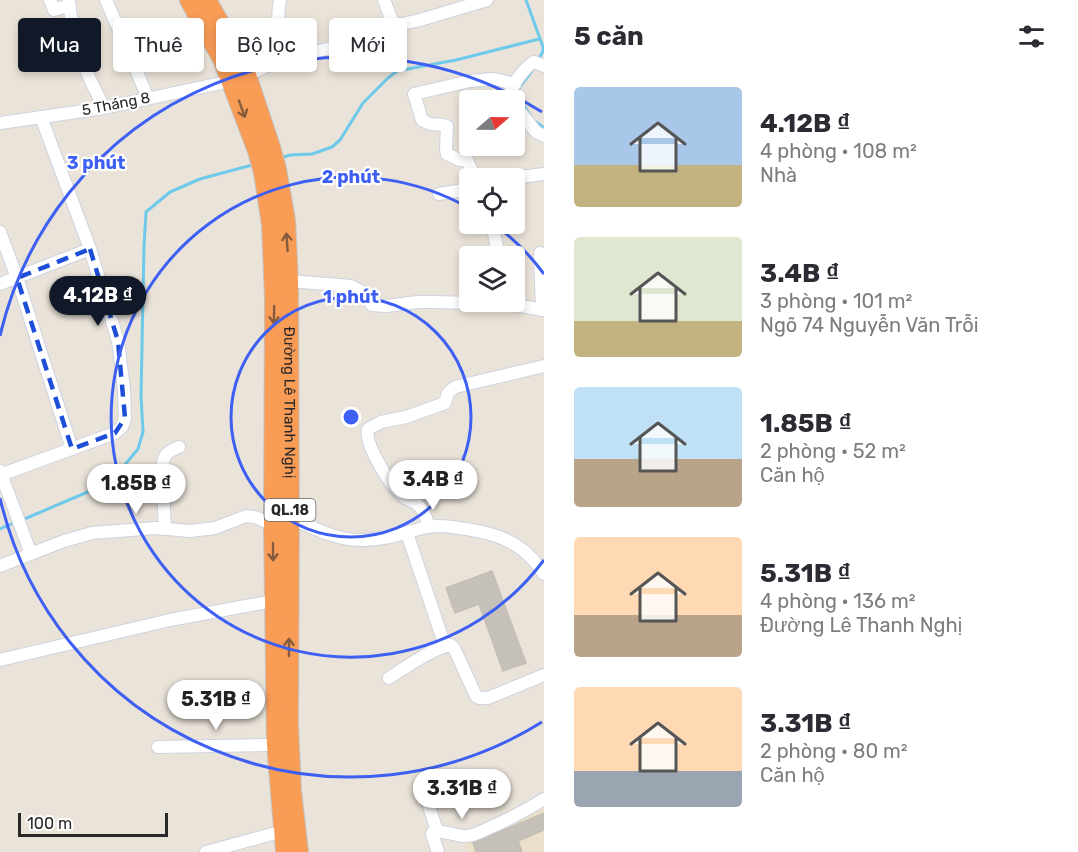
<!DOCTYPE html>
<html lang="vi">
<meta charset="utf-8">
<style>
:root{--surface:#fff;--page:#f7f7f7;--text:#2b2b33;--muted:#7c7c81;--accent:#111827}
body{margin:0;font-family:Rubik,sans-serif;background:var(--page);color:var(--text);height:100vh;display:flex;flex-direction:column;font-size:22px;white-space:nowrap}
*{box-sizing:border-box;margin:0}
p{font-size:20px;color:var(--muted)}
.icon{flex:none;width:33px;height:33px;fill:none;stroke:currentColor;stroke-width:2;stroke-linecap:round;stroke-linejoin:round}
.map{position:relative;flex:1;overflow:hidden}
.panel{display:flex;flex-direction:column;background:var(--surface);width:534px}
.panel>*{flex:none}
.banner{position:absolute;left:18px;top:18px;width:435px;height:54px;display:flex;gap:12px}
.needle{width:39px;rotate:70deg}
.buttons{position:absolute;left:459px;top:90px;display:grid;gap:12px}
.buttons a{display:grid;place-items:center;width:66px;height:66px;border-radius:6px;background:var(--surface);box-shadow:0 3px 9px #0003;font-size:30px}
.scale{position:absolute;left:18px;bottom:15px;width:150px;box-sizing:border-box;padding-left:6px;border:3px solid #282828;border-top:0;font-size:16px;line-height:21px;white-space:nowrap;color:#282828;-webkit-text-stroke:4px #fff;paint-order:stroke}
.price{position:absolute;translate:-50% -51px;padding:0 14px;border-radius:21px;background:#fff;color:#222;font-size:20px;line-height:39px;filter:drop-shadow(0 2px 3px #0008)}
.price::after{content:'';position:absolute;left:50%;top:36px;width:18px;height:14px;margin-left:-9px;background:inherit;clip-path:polygon(0 0,100% 0,50% 100%)}
.price.selected{background:var(--accent);color:#fff}
ul{padding:0;list-style:none}
li{display:flex;align-items:center;gap:18px;height:150px;padding:0 30px}
li span{display:grid;place-items:center;flex:none;width:168px;height:120px;border-radius:6px;color:#555}
li>.icon{margin-inline-start:auto}
span .icon{width:72px;height:72px;fill:#fffc;stroke-width:1}
li b{font-size:26px}
h2{display:flex;justify-content:space-between;align-items:center;height:72px;padding:0 30px;font-size:26px}
.tag{padding:0 21px;border-radius:6px;background:var(--surface);box-shadow:0 3px 9px #0003;font-size:21px;line-height:54px}
.tag.selected{background:var(--accent);color:#fff}
main{display:flex;flex:1;min-height:0}
.map>svg:first-child{display:block}
.education{fill:#ebe0c9}
.lines{fill:none;stroke-linecap:round;stroke-linejoin:round}
.stream{stroke:#6ec9ea;stroke-width:3}
.building{fill:#c5c0b9;stroke:#c5beb3;stroke-width:1.5}
.minor-casing{stroke:#cfd2e0;stroke-width:14}
.highway-casing{stroke:#c3c3c3;stroke-width:20}
.minor{stroke:#fff;stroke-width:12}
.highway{stroke:#f89c56;stroke-width:18}
.oneway{stroke:#865c3d}
.marked{fill:none;stroke:#1d4ed8;stroke-width:4.5;stroke-dasharray:12 8;stroke-linejoin:round}
.ring{fill:none;stroke:#3d5ff3;stroke-width:3}
.labels{text-anchor:middle;stroke-width:4.5;stroke-linejoin:round;paint-order:stroke}
.shield{fill:#fff;stroke:#686868;stroke-width:1.5}
.shield-label{font-size:14px;font-weight:bold;fill:#282828}
.street-label{font-size:15px;fill:#282828;stroke:#fff}
.centre{fill:#3d5ff3;stroke:#fff;stroke-width:3}
.ring-label{font-size:18px;text-anchor:middle;font-weight:bold;fill:#3d5ff3;stroke:#fff;stroke-width:4.5;stroke-linejoin:round;paint-order:stroke}
</style>
<main>
<div class="map">
<svg width="544" height="852" viewBox="0 0 544 852">
<rect width="100%" height="100%" fill="#eae3d9"/>
<!-- education -->
<polygon class="education" points="544,804 544,852 469,852 464,839"/>
<g class="lines">
<!-- stream -->
<g class="stream">
<polyline points="526,0 543,47 543,51 539,59"/>
<path d="M530,115C510,86 518,93 534,68"/>
<polyline points="536,122 544,128"/>
<polyline points="279,158 291,155 312,154 332,147 340,140 363,103 388,78 397,71 456,60 539,39"/>
<polyline points="22,520 90,491 113,479 138,449 143,432 141,396 144,246 146,212 170,192 200,179 256,164"/>
<polyline points="0,529 16,522"/>
</g>
</g>
<!-- building -->
<g class="building">
<polygon points="492,571 526,663 503,671 479,604 455,613 446,588"/>
<polygon points="544,813 544,830 518,841 522,852 476,852 473,843"/>
</g>
<g class="lines">
<!-- minor casing -->
<g class="minor-casing">
<g id="minor">
<polyline points="50,0 54,10 69,5"/>
<path d="M69,0L71,17L82,44C77,60 97,92 104,108"/>
<polyline points="106,0 148,98"/>
<path d="M280,0C276,21 279,38 283,59"/>
<polyline points="384,0 394,26"/>
<polyline points="247,75 283,59 345,45 394,26 420,20 487,0"/>
<path d="M512,100C512,99 511,97 510,96C510,86 526,66 534,62L544,66"/>
<polyline points="514,104 536,132 544,136"/>
<polyline points="0,123 104,108 231,81"/>
<path d="M475,178L467,160H460L447,154L446,149L447,126C437,122 434,128 422,120L414,94L470,81L494,79L515,84"/>
<polyline points="512,178 544,174"/>
<polyline points="439,194 470,189"/>
<polyline points="492,224 499,256"/>
<polyline points="0,232 17,278 72,449"/>
<polyline points="540,253 542,310"/>
<polyline points="289,281 351,286 364,293 372,305 386,306 418,302 435,302 510,304 544,310"/>
<polyline points="0,284 90,249"/>
<polyline points="0,471 31,554"/>
<polyline points="0,475 115,433 122,427 125,418 124,389 118,341 90,249 41,117"/>
<path d="M290,517C313,528 337,541 364,540C386,540 406,532 427,527C437,525 448,526 459,528C496,533 523,541 544,574"/>
<path d="M428,526C427,520 424,510 418,505C414,501 407,500 402,495C390,485 364,444 368,429L381,422L406,417L445,403L448,393L455,387L544,366"/>
<path d="M165,529L162,469C163,456 166,452 179,447"/>
<polyline points="407,533 445,646"/>
<polyline points="0,566 64,541 92,533 156,528 190,531 215,528 246,516 255,517 273,525"/>
<polyline points="0,660 170,620 273,601"/>
<path d="M389,678C404,668 434,647 451,645L455,650L476,696L479,698H488L544,675"/>
<polyline points="158,747 276,745"/>
<polyline points="427,800 437,831"/>
<polyline points="206,852 283,831"/>
<path d="M438,852L432,834L433,832C445,830 455,836 466,836C474,836 482,831 489,828C508,820 526,810 544,799"/>
</g>
</g>
<!-- highway casing -->
<g class="highway-casing">
<g id="highway">
<polyline points="189,0 222,59 257,151 263,173 271,225 274,298 273,525 276,745 285,852"/>
<path id="s1" d="M207,0L238,55L247,75L271,147L277,169L286,220L289,281L290,517L289,724L292,791L299,852"/>
</g>
</g>
<!-- minor -->
<use href="#minor" class="minor"/>
<!-- highway -->
<use href="#highway" class="highway"/>
</g>
<!-- one-way arrows -->
<defs><path id="oneway-shaft" d="M-6 0H5M1.5-3L5.5 0L1.5 3" fill="none" stroke-width="1.6" stroke-linecap="round" stroke-linejoin="round" transform="scale(1.5)"/></defs>
<g class="oneway">
<use href="#oneway-shaft" transform="translate(242 109) rotate(70)"/>
<use href="#oneway-shaft" transform="translate(287 242) rotate(-94)"/>
<use href="#oneway-shaft" transform="translate(274 315) rotate(91)"/>
<use href="#oneway-shaft" transform="translate(273 552) rotate(90)"/>
<use href="#oneway-shaft" transform="translate(289 647) rotate(-90)"/>
</g>
<!-- marked area -->
<path class="marked" d="M90,249L118,341L125,418L115,433L72,449L17,278Z"/>
<!-- distance rings -->
<g class="ring">
<circle cx="351" cy="417" r="120"/>
<path d="M544 560A240 240 0 1 1 469 208M494 224A240 240 0 0 1 544 274"/>
<path d="M542 722A360 360 0 0 1 0 498M0 336A360 360 0 0 1 542 112"/>
</g>
<g class="labels">
<!-- shield labels -->
<rect class="shield" x="264.5" y="499" width="51" height="22" rx="4.5"/>
<g class="shield-label">
<text x="290" y="515">QL.18</text>
</g>
<!-- street labels -->
<g class="street-label">
<text transform="translate(116 104) rotate(-11)" y="5">5 Tháng 8</text>
<text dy="5" stroke="none"><textPath href="#s1" startOffset="418">Đường Lê Thanh Nghị</textPath></text>
</g>
</g>
<circle cx="351" cy="417" r="9" class="centre"/>
<g class="ring-label">
<text x="96" y="169">3 phút</text>
<text x="351" y="183">2 phút</text>
<text x="351" y="303">1 phút</text>
</g>
</svg>
<div class="buttons">
<a><svg class="needle" viewBox="-14 -14 28 28"><path d="M0-13l5 13h-10z" fill="#e53935"/><path d="M0 13l5-13h-10z" fill="#7c7c81"/></svg></a>
<a><svg class="icon" aria-label="locate" viewBox="0 0 24 24"><circle cx="12" cy="12" r="6"/><path d="M12 2v4M12 18v4M2 12h4M18 12h4"/></svg></a>
<a><svg class="icon" aria-label="layers" viewBox="0 0 24 24"><path d="M12 4l9 5-9 5-9-5zM3 14l9 5 9-5"/></svg></a>
</div>
<div class="scale">100 m</div>
<b class="price selected" style="left:98px;top:327px">4.12B ₫</b>
<b class="price" style="left:433px;top:511px">3.4B ₫</b>
<b class="price" style="left:136px;top:515px">1.85B ₫</b>
<b class="price" style="left:216px;top:731px">5.31B ₫</b>
<b class="price" style="left:462px;top:820px">3.31B ₫</b>
<div class="banner">
<a class="tag selected">Mua</a>
<a class="tag">Thuê</a>
<a class="tag">Bộ lọc</a>
<a class="tag">Mới</a>
</div>
</div>
<section class="panel">
<h2>5 căn<svg class="icon" aria-label="filters" viewBox="0 0 24 24"><path d="M4 7h16M4 17h16"/><circle cx="9" cy="7" r="2"/><circle cx="15" cy="17" r="2"/></svg></h2>
<ul>
<li><span style="background:linear-gradient(#a9c7e8 65%,#c2b280 0)"><svg class="icon" aria-label="home" viewBox="0 0 24 24"><path d="M3 11l9-7 9 7M6 9v11h12V9"/></svg></span><div><b>4.12B ₫</b><p>4 phòng · 108 m²</p><p>Nhà</p></div></li>
<li><span style="background:linear-gradient(#dfe7d0 70%,#c2b280 0)"><svg class="icon" aria-label="home" viewBox="0 0 24 24"><path d="M3 11l9-7 9 7M6 9v11h12V9"/></svg></span><div><b>3.4B ₫</b><p>3 phòng · 101 m²</p><p>Ngõ 74 Nguyễn Văn Trỗi</p></div></li>
<li><span style="background:linear-gradient(#bfe0f5 60%,#b9a48a 0)"><svg class="icon" aria-label="home" viewBox="0 0 24 24"><path d="M3 11l9-7 9 7M6 9v11h12V9"/></svg></span><div><b>1.85B ₫</b><p>2 phòng · 52 m²</p><p>Căn hộ</p></div></li>
<li><span style="background:linear-gradient(#ffd9b3 65%,#b9a48a 0)"><svg class="icon" aria-label="home" viewBox="0 0 24 24"><path d="M3 11l9-7 9 7M6 9v11h12V9"/></svg></span><div><b>5.31B ₫</b><p>4 phòng · 136 m²</p><p>Đường Lê Thanh Nghị</p></div></li>
<li><span style="background:linear-gradient(#ffd9b3 70%,#9aa5b1 0)"><svg class="icon" aria-label="home" viewBox="0 0 24 24"><path d="M3 11l9-7 9 7M6 9v11h12V9"/></svg></span><div><b>3.31B ₫</b><p>2 phòng · 80 m²</p><p>Căn hộ</p></div></li>
</ul>
</section>
</main>
